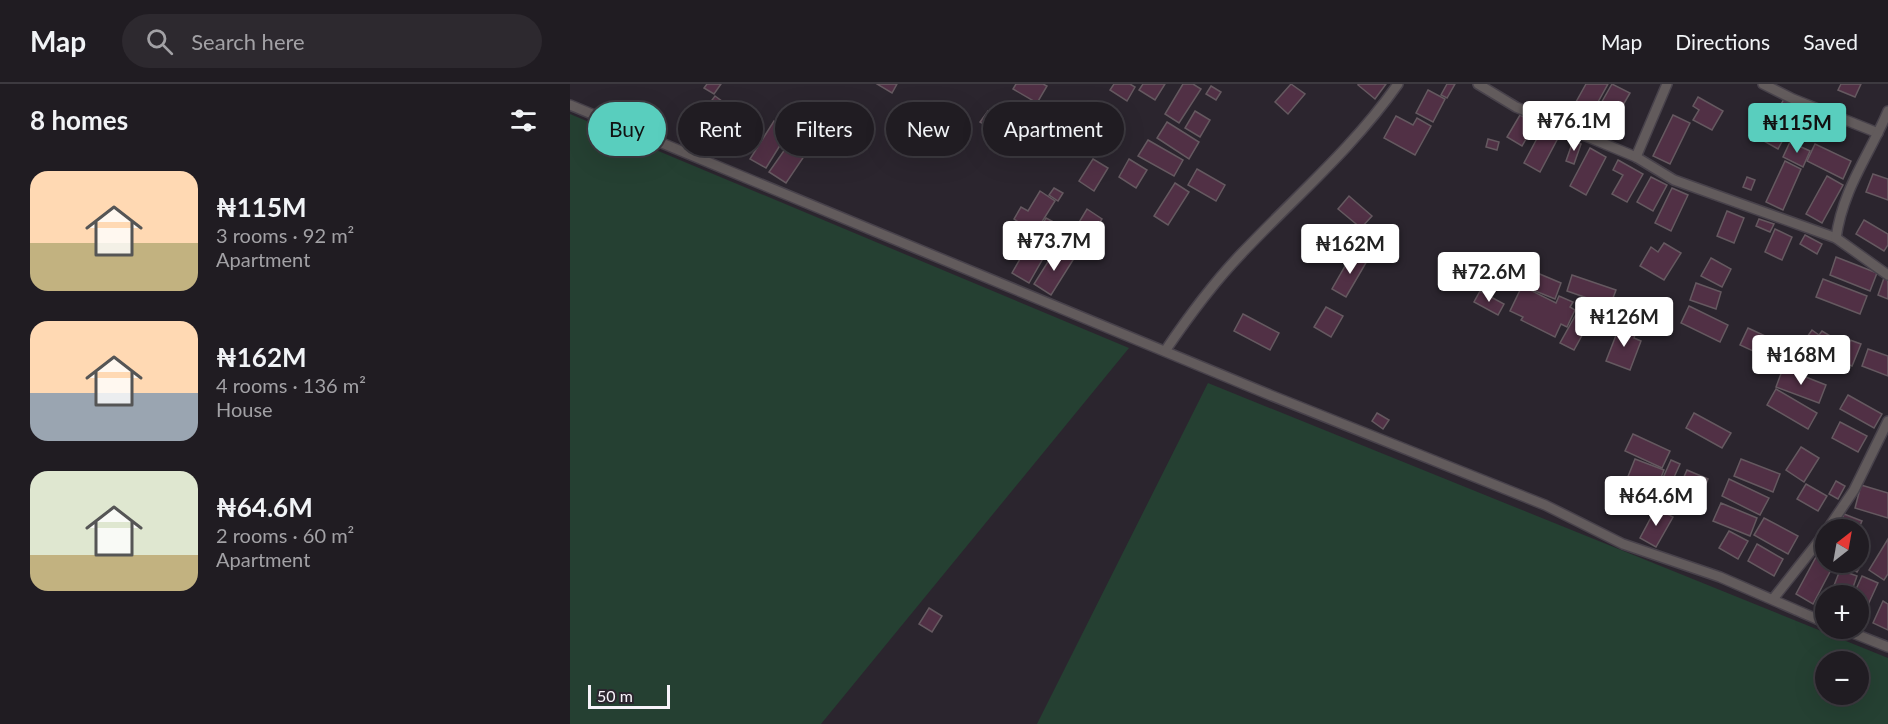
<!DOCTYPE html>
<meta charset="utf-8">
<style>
:root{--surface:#201c22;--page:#2d292f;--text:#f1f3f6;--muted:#a2a1a5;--line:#3d3a40;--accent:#59cebe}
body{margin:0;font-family:Lato,sans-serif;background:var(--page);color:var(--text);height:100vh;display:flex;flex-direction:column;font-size:22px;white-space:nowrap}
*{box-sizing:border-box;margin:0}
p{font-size:20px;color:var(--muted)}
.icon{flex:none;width:33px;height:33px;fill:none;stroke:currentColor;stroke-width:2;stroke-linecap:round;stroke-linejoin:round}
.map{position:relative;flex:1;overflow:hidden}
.sheet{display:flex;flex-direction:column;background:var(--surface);width:570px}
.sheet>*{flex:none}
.banner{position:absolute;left:18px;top:18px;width:570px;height:54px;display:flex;gap:12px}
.needle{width:39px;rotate:31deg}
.buttons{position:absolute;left:1245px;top:435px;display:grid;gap:12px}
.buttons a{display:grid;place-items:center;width:54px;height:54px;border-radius:50%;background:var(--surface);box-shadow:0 6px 24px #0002,0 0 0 2px var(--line);font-size:30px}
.scale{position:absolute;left:18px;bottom:15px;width:82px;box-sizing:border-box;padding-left:6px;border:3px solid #f7f3fa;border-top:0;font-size:16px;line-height:21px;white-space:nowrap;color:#f7f3fa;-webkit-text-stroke:4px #2b252e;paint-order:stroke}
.price{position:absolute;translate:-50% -51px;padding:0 14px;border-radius:6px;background:#fff;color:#222;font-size:20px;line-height:39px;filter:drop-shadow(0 2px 3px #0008)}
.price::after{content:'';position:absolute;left:50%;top:36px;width:18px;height:14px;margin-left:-9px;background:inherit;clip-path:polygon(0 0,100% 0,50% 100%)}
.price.on{background:var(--accent);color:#111}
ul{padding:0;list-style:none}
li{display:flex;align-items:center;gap:18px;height:150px;padding:0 30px}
li span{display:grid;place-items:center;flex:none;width:168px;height:120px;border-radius:18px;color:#555}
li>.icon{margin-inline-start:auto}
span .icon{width:72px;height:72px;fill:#fffc;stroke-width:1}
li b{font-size:26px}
h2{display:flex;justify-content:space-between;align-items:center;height:72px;padding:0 30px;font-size:26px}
.tag{padding:0 21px;border-radius:27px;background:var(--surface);box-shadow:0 6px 24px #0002,0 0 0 2px var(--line);font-size:21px;line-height:54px}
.tag.on{background:var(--accent);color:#111}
header{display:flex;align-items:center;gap:36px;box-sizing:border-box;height:84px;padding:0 30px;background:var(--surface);border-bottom:2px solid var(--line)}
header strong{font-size:28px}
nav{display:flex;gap:33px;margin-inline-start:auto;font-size:21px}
.search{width:420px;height:54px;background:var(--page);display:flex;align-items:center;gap:15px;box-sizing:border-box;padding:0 21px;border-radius:33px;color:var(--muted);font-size:22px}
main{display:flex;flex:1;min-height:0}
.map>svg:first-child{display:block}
.green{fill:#254032;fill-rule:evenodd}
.building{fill:#513045;stroke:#655960;stroke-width:1.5}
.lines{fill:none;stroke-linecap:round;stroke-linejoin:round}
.street-casing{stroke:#48424b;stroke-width:12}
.street{stroke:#625b5c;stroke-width:9}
</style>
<header>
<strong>Map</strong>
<div class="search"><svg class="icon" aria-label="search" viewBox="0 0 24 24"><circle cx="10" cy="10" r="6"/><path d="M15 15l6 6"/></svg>Search here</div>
<nav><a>Map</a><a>Directions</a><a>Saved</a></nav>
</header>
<main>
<section class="sheet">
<h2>8 homes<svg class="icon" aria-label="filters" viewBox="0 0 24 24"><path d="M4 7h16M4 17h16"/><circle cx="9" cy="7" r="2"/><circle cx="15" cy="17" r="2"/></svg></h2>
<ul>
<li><span style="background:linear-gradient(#ffd9b3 60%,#c2b280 0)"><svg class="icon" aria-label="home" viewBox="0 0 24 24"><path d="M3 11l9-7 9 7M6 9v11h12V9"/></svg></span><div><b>₦115M</b><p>3 rooms · 92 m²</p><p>Apartment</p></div></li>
<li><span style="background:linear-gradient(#ffd9b3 60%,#9aa5b1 0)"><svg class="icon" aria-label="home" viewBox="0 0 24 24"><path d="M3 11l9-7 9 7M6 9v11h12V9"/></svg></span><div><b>₦162M</b><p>4 rooms · 136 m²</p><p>House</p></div></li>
<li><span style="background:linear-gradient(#dfe7d0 70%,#c2b280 0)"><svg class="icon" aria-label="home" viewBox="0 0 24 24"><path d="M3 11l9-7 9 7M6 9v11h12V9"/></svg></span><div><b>₦64.6M</b><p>2 rooms · 60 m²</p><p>Apartment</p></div></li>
</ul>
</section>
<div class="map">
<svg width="1318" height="640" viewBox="0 0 1318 640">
<rect width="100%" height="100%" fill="#2b252e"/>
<!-- green -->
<g class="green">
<polygon points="0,30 559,264 251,640 0,640"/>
<path d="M638,299L1318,574V640H467ZM1256,578H1288V610H1256Z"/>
</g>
<!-- building -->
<g class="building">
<polygon points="137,0 151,0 144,10 134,4"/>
<polygon points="307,0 327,0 322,9"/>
<polygon points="446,0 473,0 477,2 467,19 443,5"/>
<polygon points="544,0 560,0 565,3 557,17 540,6"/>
<polygon points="573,0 595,0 585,16 569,6"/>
<polygon points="613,0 623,0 631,5 609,39 595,30"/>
<polygon points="721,0 735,10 718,30 705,18"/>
<polygon points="816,0 805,15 788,1 788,0"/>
<polygon points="877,0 885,0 877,14 871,11"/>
<polygon points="1016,0 1038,0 1018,36 1001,27"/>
<polygon points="1042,0 1060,9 1038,47 1021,37"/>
<polygon points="1271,0 1291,0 1285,13 1268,6"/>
<polygon points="641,2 651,8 646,16 636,10"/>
<polygon points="858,6 875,15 863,38 846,29"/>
<polygon points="145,12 160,23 133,59 118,48"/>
<polygon points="1128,13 1153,27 1142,46 1123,36 1129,26 1123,22"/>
<polygon points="1215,13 1231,22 1208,65 1192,56"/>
<polygon points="354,19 388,41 379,55 344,34"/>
<polygon points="418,27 447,44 440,56 410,38"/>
<polygon points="625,27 640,36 630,53 615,44"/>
<polygon points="950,31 965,39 952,62 937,53"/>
<polygon points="1103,31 1120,39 1100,80 1083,72"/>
<polygon points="826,32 843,41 847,34 861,42 845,71 814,54"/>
<polygon points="204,37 219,47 196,84 180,75"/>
<polygon points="597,38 629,58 619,75 587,54"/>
<polygon points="972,45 988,54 970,88 954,79"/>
<polygon points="225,51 241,62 216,99 199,88"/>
<polygon points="918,55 929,58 927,66 916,63"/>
<polygon points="578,56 613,76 604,92 568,72"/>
<polygon points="1003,57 1011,60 1004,80 996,77"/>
<polygon points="1220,58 1240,67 1233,83 1213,73"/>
<polygon points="1245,60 1281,77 1273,95 1237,77"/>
<polygon points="1020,64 1036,73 1016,111 1000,102"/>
<polygon points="523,75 538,84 524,107 509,97"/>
<polygon points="559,75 577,86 566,104 549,93"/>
<polygon points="1048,76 1073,90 1057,118 1042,110 1053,91 1043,86"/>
<polygon points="1215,77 1231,85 1213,126 1196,118"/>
<polygon points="627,85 655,101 646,117 618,101"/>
<polygon points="1303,90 1318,95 1318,116 1296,108"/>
<polygon points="1257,92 1273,101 1252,139 1236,130"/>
<polygon points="1081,93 1097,101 1083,127 1067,118"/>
<polygon points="1177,93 1185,96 1181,106 1173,103"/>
<polygon points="605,99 619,108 598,141 584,132"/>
<polygon points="484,104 493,109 488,117 479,111"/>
<polygon points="1102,104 1118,111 1101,147 1085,139"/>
<polygon points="470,107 485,117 465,149 444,135 451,123 458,127"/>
<polygon points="779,112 802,132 791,144 768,125"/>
<polygon points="517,125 532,135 523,150 508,140"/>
<polygon points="1157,127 1174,134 1164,159 1147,152"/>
<polygon points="476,134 493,143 484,158 468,149"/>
<polygon points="1189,135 1204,140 1200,148 1186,142"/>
<polygon points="1294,136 1318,150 1318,161 1314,167 1286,150"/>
<polygon points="504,145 519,154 508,171 493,161"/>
<polygon points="1205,145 1222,153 1212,176 1195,168"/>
<polygon points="1235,151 1252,160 1247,170 1230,160"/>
<polygon points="462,154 479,164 459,199 442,189"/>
<polygon points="1094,159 1111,169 1094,196 1070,182 1081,163 1088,168"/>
<polygon points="486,165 503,176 481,211 464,200"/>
<polygon points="783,168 797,177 776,213 762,205"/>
<polygon points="1266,173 1307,189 1300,207 1260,191"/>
<polygon points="1141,174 1161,185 1152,203 1131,192"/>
<polygon points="965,188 991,199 985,215 958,204"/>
<polygon points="1002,191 1046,206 1040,222 997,207"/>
<polygon points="1315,191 1318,192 1318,215 1308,211"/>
<polygon points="1253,195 1297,212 1290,230 1246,213"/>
<polygon points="1126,199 1151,208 1146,225 1120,216"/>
<polygon points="952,202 986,219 989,212 1003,218 1000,223 1005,226 997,243 991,240 985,253 951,236 953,233 940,227"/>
<polygon points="910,207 934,220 928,231 904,218"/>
<polygon points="1119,222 1158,241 1150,258 1111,239"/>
<polygon points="756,223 773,232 761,253 744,243"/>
<polygon points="1009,225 1022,233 1004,266 990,259"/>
<polygon points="673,230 709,249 700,266 664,247"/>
<polygon points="1050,241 1066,247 1064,254 1071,257 1060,286 1036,277"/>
<polygon points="1178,244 1204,256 1196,273 1170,261"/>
<polygon points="1242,246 1249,251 1252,247 1272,259 1268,267 1263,263 1260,267 1237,253"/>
<polygon points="1280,256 1291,260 1282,282 1272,278"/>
<polygon points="1298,265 1318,272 1318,292 1292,282"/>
<polygon points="1213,284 1256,301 1249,319 1206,303"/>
<polygon points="1206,305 1247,329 1238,345 1197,321"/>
<polygon points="1278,311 1312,330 1304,344 1270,325"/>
<polygon points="807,329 819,336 813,345 802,337"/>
<polygon points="1124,329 1161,349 1152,364 1116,344"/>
<polygon points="1270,338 1297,352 1288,368 1262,354"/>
<polygon points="1063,350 1100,367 1092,384 1055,367"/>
<polygon points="1231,363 1249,374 1234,398 1216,386"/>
<polygon points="1065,375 1094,386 1086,406 1057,395"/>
<polygon points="1171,375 1210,390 1203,408 1164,392"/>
<polygon points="1101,376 1110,380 1101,400 1092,396"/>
<polygon points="1117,386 1138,395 1131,413 1109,404"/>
<polygon points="1159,395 1199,414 1190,431 1152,412"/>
<polygon points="1266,397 1275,402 1268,415 1259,410"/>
<polygon points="1236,400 1257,412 1248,427 1227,415"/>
<polygon points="1291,401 1318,409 1318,434 1285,424"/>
<polygon points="1151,419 1187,434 1180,452 1143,437"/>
<polygon points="1086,424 1103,433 1086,463 1070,454"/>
<polygon points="1274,430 1292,437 1288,446 1268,446"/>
<polygon points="1194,434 1228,452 1218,470 1184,451"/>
<polygon points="1159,447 1178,457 1168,475 1149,464"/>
<polygon points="1318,455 1318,490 1314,496 1299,486"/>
<polygon points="1187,460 1213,475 1204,492 1178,477"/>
<polygon points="1288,468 1296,472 1287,488 1270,478 1288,478"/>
<polygon points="1246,473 1263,482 1243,520 1226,510"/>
<polygon points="1270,486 1287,492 1280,512 1260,512"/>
<polygon points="1292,492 1308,499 1291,536 1288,535 1288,512 1283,512"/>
<polygon points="1313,517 1318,520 1318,546 1303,539"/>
<polygon points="359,524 372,532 362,548 349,540"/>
</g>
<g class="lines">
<!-- street casing -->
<g class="street-casing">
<g id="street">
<polyline points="908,0 946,23 1066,73 1104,96 1266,154 1318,191"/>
<polyline points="1193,0 1223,15 1308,49"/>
<polyline points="0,21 700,311 975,421 1053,460 1150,493 1256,539"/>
<polyline points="1066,73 1097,0"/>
<path d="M1266,154C1273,104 1299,72 1318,27"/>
<path d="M595,267C618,233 643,199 672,169C725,113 783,64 828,0"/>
<polyline points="1257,446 1284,406 1318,337"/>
<polyline points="1203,515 1256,448"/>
<polyline points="1270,544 1318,563"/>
</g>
</g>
<!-- street -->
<use href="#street" class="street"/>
</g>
</svg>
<div class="buttons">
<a><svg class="needle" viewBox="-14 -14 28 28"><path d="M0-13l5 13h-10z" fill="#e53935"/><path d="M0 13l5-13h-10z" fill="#a2a1a5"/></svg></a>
<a>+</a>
<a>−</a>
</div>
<div class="scale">50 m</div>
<b class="price" style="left:1004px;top:68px">₦76.1M</b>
<b class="price on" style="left:1227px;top:70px">₦115M</b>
<b class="price" style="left:484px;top:188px">₦73.7M</b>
<b class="price" style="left:780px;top:191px">₦162M</b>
<b class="price" style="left:919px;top:219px">₦72.6M</b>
<b class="price" style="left:1054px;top:264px">₦126M</b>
<b class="price" style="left:1231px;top:302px">₦168M</b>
<b class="price" style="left:1086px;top:443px">₦64.6M</b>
<div class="banner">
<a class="tag on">Buy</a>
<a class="tag">Rent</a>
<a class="tag">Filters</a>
<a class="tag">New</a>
<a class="tag">Apartment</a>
</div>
</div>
</main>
